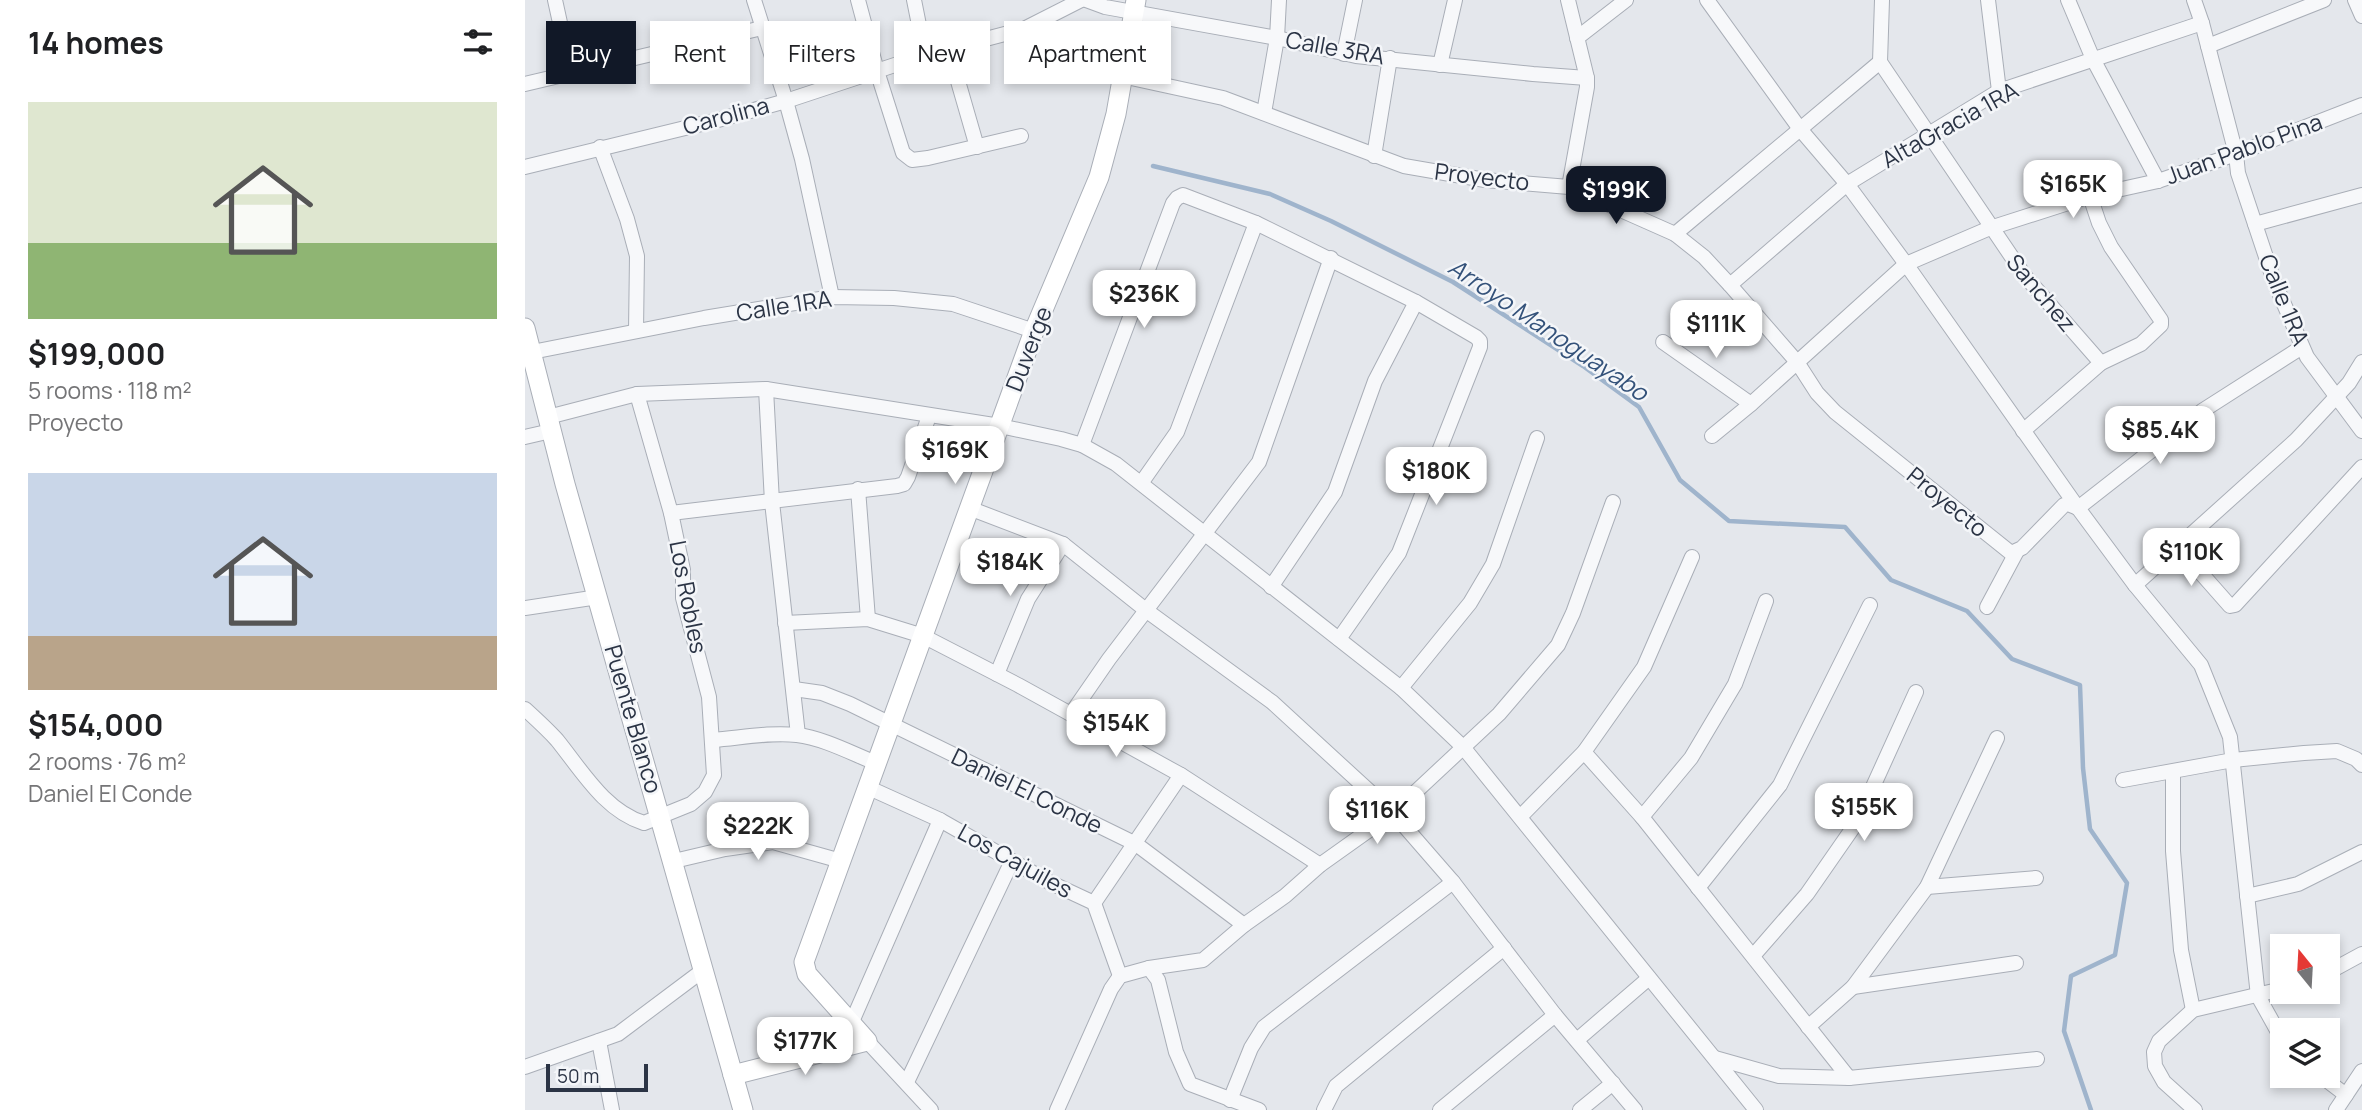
<!DOCTYPE html>
<meta charset="utf-8">
<style>
:root{--surface:#fff;--page:#f6f6f6;--text:#202124;--muted:#757577;--accent:#111827}
body{margin:0;font-family:Manrope,sans-serif;background:var(--page);color:var(--text);height:100vh;display:flex;flex-direction:column;font-size:26px;white-space:nowrap}
*{box-sizing:border-box;margin:0}
p{font-size:23px;color:var(--muted)}
.icon{flex:none;width:38px;height:38px;fill:none;stroke:currentColor;stroke-width:2;stroke-linecap:round;stroke-linejoin:round}
.map{position:relative;flex:1;overflow:hidden}
.sheet{display:flex;flex-direction:column;background:var(--surface);width:525px}
.sheet>*{flex:none}
.guide{position:absolute;left:21px;top:21px;width:665px;height:63px;display:flex;gap:14px}
.needle{width:46px;rotate:342deg}
.controls{position:absolute;left:1745px;top:934px;display:grid;gap:14px}
.controls a{display:grid;place-items:center;width:70px;height:70px;border-radius:0px;background:var(--surface);box-shadow:0 4px 10px #0003;font-size:35px}
.scale{position:absolute;left:21px;bottom:18px;width:102px;box-sizing:border-box;padding-left:7px;border:4px solid #2b3445;border-top:0;font-size:19px;line-height:24px;white-space:nowrap;color:#2b3445;-webkit-text-stroke:5px #f4f6f9;paint-order:stroke}
.price{position:absolute;translate:-50% -60px;padding:0 16px;border-radius:14px;background:#fff;color:#222;font-size:23px;line-height:46px;filter:drop-shadow(0 2px 4px #0008)}
.price::after{content:'';position:absolute;left:50%;top:42px;width:21px;height:16px;margin-left:-10px;background:inherit;clip-path:polygon(0 0,100% 0,50% 100%)}
.price.selected{background:var(--accent);color:#fff}
ul{padding:0;list-style:none}
li{display:grid;align-content:center;gap:14px;height:371px;padding:0 28px}
li span{display:grid;place-items:center;height:217px;border-radius:0px;color:#555}
li>.icon{margin-inline-start:auto}
span .icon{width:126px;height:126px;fill:#fffc;stroke-width:1}
li b{font-size:30px}
h2{display:flex;justify-content:space-between;align-items:center;height:84px;padding:0 28px;font-size:30px}
.tag{padding:0 24px;border-radius:0px;background:var(--surface);box-shadow:0 4px 10px #0003;font-size:24px;line-height:63px}
.tag.selected{background:var(--accent);color:#fff}
main{display:flex;flex:1;min-height:0}
.map>svg:first-child{display:block}
.lines{fill:none;stroke-linecap:round;stroke-linejoin:round}
.stream{stroke:#9fb4cc;stroke-width:4.5}
.street-casing{stroke:#a9aeb7;stroke-width:16}
.secondary-casing{stroke:#a9aeb7;stroke-width:21}
.street{stroke:#f7f8fa;stroke-width:14}
.secondary{stroke:#fff;stroke-width:19}
.labels{text-anchor:middle;stroke-width:5;stroke-linejoin:round;paint-order:stroke}
.street-label{font-size:23px;fill:#2b3445;stroke:#f4f6f9}
.water-label{font-size:24px;font-style:italic;fill:#34527a;stroke:#f4f6f9}
</style>
<main>
<section class="sheet">
<h2>14 homes<svg class="icon" aria-label="filters" viewBox="0 0 24 24"><path d="M4 7h16M4 17h16"/><circle cx="9" cy="7" r="2"/><circle cx="15" cy="17" r="2"/></svg></h2>
<ul>
<li><span style="background:linear-gradient(#dfe7d0 65%,#8fb573 0)"><svg class="icon" aria-label="home" viewBox="0 0 24 24"><path d="M3 11l9-7 9 7M6 9v11h12V9"/></svg></span><div><b>$199,000</b><p>5 rooms · 118 m²</p><p>Proyecto</p></div></li>
<li><span style="background:linear-gradient(#c9d6e8 75%,#b9a48a 0)"><svg class="icon" aria-label="home" viewBox="0 0 24 24"><path d="M3 11l9-7 9 7M6 9v11h12V9"/></svg></span><div><b>$154,000</b><p>2 rooms · 76 m²</p><p>Daniel El Conde</p></div></li>
</ul>
</section>
<div class="map">
<svg width="1837" height="1110" viewBox="0 0 1837 1110">
<rect width="100%" height="100%" fill="#e4e7ec"/>
<g class="lines">
<!-- stream -->
<polyline class="stream" points="628,166 745,194 806,221 928,282 1058,366 1114,407 1155,480 1204,521 1320,527 1366,580 1442,611 1487,659 1555,685 1558,768 1565,829 1602,883 1590,955 1546,976 1539,1031 1566,1110"/>
<!-- street casing -->
<g class="street-casing">
<g id="street">
<polyline points="30,0 46,73"/>
<polyline points="229,0 261,101 277,159 307,297"/>
<polyline points="333,0 352,71 378,153 387,160 403,158 496,136"/>
<polyline points="389,0 400,55"/>
<polyline points="561,0 580,7 752,38 831,56 1008,74 1062,78"/>
<polyline points="1043,0 1062,78 1062,87 1044,187"/>
<polyline points="1182,0 1275,129 1322,184 1381,264 1553,508 1610,585 1676,665 1705,737 1733,996 1757,1039"/>
<polyline points="1357,0 1355,62 1499,275 1576,363"/>
<polyline points="1463,0 1474,91"/>
<polyline points="1543,0 1568,59 1633,181"/>
<polyline points="1669,0 1677,23 1711,154 1713,173 1749,281 1782,357 1837,431"/>
<polyline points="1830,0 1837,16"/>
<polyline points="1052,38 1101,0"/>
<polyline points="1683,46 1799,0"/>
<polyline points="424,50 452,147"/>
<polyline points="819,54 830,0"/>
<polyline points="915,65 930,0"/>
<polyline points="597,76 698,98 879,166 960,180 1044,187 1150,234 1179,257 1205,285 1272,362 1292,393 1310,412 1486,553 1497,548 1539,505 1543,504 1553,508 1677,411 1777,347"/>
<polyline points="0,84 237,28"/>
<polyline points="739,113 752,38 754,0"/>
<polyline points="75,147 102,219 112,256 111,331"/>
<polyline points="849,156 865,58"/>
<polyline points="0,167 193,120 261,101 400,55 499,29 556,0"/>
<polyline points="1730,224 1837,195"/>
<polyline points="1150,234 1355,62"/>
<polyline points="1205,285 1322,184 1474,91 1677,23"/>
<polyline points="1138,342 1226,404"/>
<polyline points="7,352 179,318 307,297 369,298 428,304 509,331"/>
<polyline points="241,389 247,502 273,735"/>
<polyline points="23,417 112,394 241,389 475,426 536,439 557,445 591,464 876,688 938,747 1231,1110"/>
<polyline points="1498,431 1576,363 1616,344 1636,325 1636,320 1586,247 1574,223 1565,196"/>
<polyline points="1187,436 1226,404 1381,264 1465,228 1565,196 1633,181 1711,154 1837,105"/>
<polyline points="0,437 26,431"/>
<polyline points="557,445 648,203 652,198 658,195 731,223 891,302"/>
<polyline points="617,482 652,432 731,223"/>
<polyline points="333,489 343,619"/>
<polyline points="444,508 538,544 622,611 747,702 868,813 928,882 1030,1015 1110,1110"/>
<polyline points="146,513 372,486 379,484 383,477 404,416"/>
<polyline points="1653,547 1705,606 1710,605 1837,467"/>
<polyline points="1610,585 1771,440 1824,383 1837,362"/>
<polyline points="746,587 810,492 850,381 891,302 951,337 955,341 955,347 874,553 814,639"/>
<polyline points="1462,607 1492,551"/>
<polyline points="0,608 73,597"/>
<polyline points="260,623 343,619 398,636 493,685 656,775 795,865"/>
<polyline points="472,674 503,599 538,544"/>
<polyline points="876,688 945,603 968,564 1012,438"/>
<polyline points="269,689 297,693 325,704 611,844 719,925"/>
<path d="M0,709C11,719 22,729 32,740C57,771 80,811 119,823L166,804L180,792L189,775L184,697L158,598V570L146,513L112,394"/>
<polyline points="546,714 584,659 734,462 806,258"/>
<path d="M188,740C215,738 244,732 272,735C298,738 326,753 351,763"/>
<polyline points="1059,752 1117,817 1324,1078"/>
<polyline points="1648,772 1648,851 1656,950 1668,1010"/>
<polyline points="1598,780 1708,760 1779,753 1812,751 1831,759 1837,765"/>
<polyline points="342,787 415,820 524,882 569,903 595,976"/>
<polyline points="995,817 1059,752 1119,667 1167,557"/>
<polyline points="1117,817 1166,758 1210,684 1241,601"/>
<polyline points="149,861 200,849 248,842 316,861"/>
<polyline points="1402,887 1511,878"/>
<polyline points="1173,888 1255,785 1345,605"/>
<polyline points="1722,896 1773,884 1837,852"/>
<polyline points="569,903 656,775"/>
<polyline points="1228,956 1282,894 1332,822 1391,692"/>
<polyline points="624,968 633,980 651,1052 665,1084 734,1110"/>
<polyline points="1802,973 1837,954"/>
<polyline points="1328,987 1491,963"/>
<polyline points="326,1024 415,820"/>
<polyline points="1283,1027 1328,987 1402,887 1472,738"/>
<polyline points="1052,1040 1124,978"/>
<polyline points="74,1041 87,1110"/>
<polyline points="342,1041 406,1110"/>
<polyline points="1190,1058 1254,1076 1324,1078 1512,1059"/>
<polyline points="0,1067 93,1034 177,971"/>
<polyline points="1796,1076 1821,1095"/>
<polyline points="382,1082 487,861"/>
<polyline points="705,1100 726,1048 739,1027 928,882"/>
<polyline points="532,1110 586,989 595,976 624,968 678,960 719,925 760,896 795,865 868,813 974,714 1033,645 1048,613 1088,502"/>
<polyline points="799,1110 811,1086 979,948"/>
<polyline points="915,1110 1030,1015"/>
<polyline points="1055,1110 1088,1083"/>
<polyline points="1670,1110 1639,1082 1630,1066 1629,1052 1634,1041 1668,1010 1757,989"/>
<polyline points="1811,1110 1837,1071"/>
</g>
</g>
<!-- secondary casing -->
<g class="secondary-casing">
<g id="secondary">
<polyline points="0,328 40,484 218,1110"/>
<polyline points="208,1075 342,1041 282,974 279,962 509,331 574,177 591,114 611,0"/>
</g>
</g>
<!-- street -->
<use href="#street" class="street"/>
<!-- secondary -->
<use href="#secondary" class="secondary"/>
</g>
<g class="labels">
<!-- street labels -->
<g class="street-label">
<text transform="translate(810 48) rotate(10)" y="8">Calle 3RA</text>
<text transform="translate(201 116) rotate(-15)" y="8">Carolina</text>
<text transform="translate(1425 125) rotate(-29)" y="8">AltaGracia 1RA</text>
<text transform="translate(1719 149) rotate(-20)" y="8">Juan Pablo Pina</text>
<text transform="translate(957 177) rotate(7)" y="8">Proyecto</text>
<text transform="translate(1516 293) rotate(50)" y="8">Sanchez</text>
<text transform="translate(1759 300) rotate(68)" y="8">Calle 1RA</text>
<text transform="translate(259 306) rotate(-9)" y="8">Calle 1RA</text>
<text transform="translate(504 349) rotate(-69)" y="8">Duverge</text>
<text transform="translate(1422 502) rotate(39)" y="8">Proyecto</text>
<text transform="translate(163 597) rotate(79)" y="8">Los Robles</text>
<text transform="translate(108 719) rotate(74)" y="8">Puente Blanco</text>
<text transform="translate(502 791) rotate(26)" y="8">Daniel El Conde</text>
<text transform="translate(490 861) rotate(29)" y="8">Los Cajuiles</text>
</g>
<!-- water labels -->
<g class="water-label">
<text transform="translate(1023 330) rotate(34)" y="8">Arroyo Manoguayabo</text>
</g>
</g>
</svg>
<div class="controls">
<a><svg class="needle" viewBox="-14 -14 28 28"><path d="M0-13l5 13h-10z" fill="#e53935"/><path d="M0 13l5-13h-10z" fill="#757577"/></svg></a>
<a><svg class="icon" aria-label="layers" viewBox="0 0 24 24"><path d="M12 4l9 5-9 5-9-5zM3 14l9 5 9-5"/></svg></a>
</div>
<div class="scale">50 m</div>
<b class="price" style="left:1548px;top:220px">$165K</b>
<b class="price selected" style="left:1091px;top:226px">$199K</b>
<b class="price" style="left:619px;top:330px">$236K</b>
<b class="price" style="left:1191px;top:360px">$111K</b>
<b class="price" style="left:1635px;top:466px">$85.4K</b>
<b class="price" style="left:430px;top:486px">$169K</b>
<b class="price" style="left:911px;top:507px">$180K</b>
<b class="price" style="left:1666px;top:588px">$110K</b>
<b class="price" style="left:485px;top:598px">$184K</b>
<b class="price" style="left:591px;top:759px">$154K</b>
<b class="price" style="left:1339px;top:843px">$155K</b>
<b class="price" style="left:852px;top:846px">$116K</b>
<b class="price" style="left:233px;top:862px">$222K</b>
<b class="price" style="left:280px;top:1077px">$177K</b>
<div class="guide">
<a class="tag selected">Buy</a>
<a class="tag">Rent</a>
<a class="tag">Filters</a>
<a class="tag">New</a>
<a class="tag">Apartment</a>
</div>
</div>
</main>
